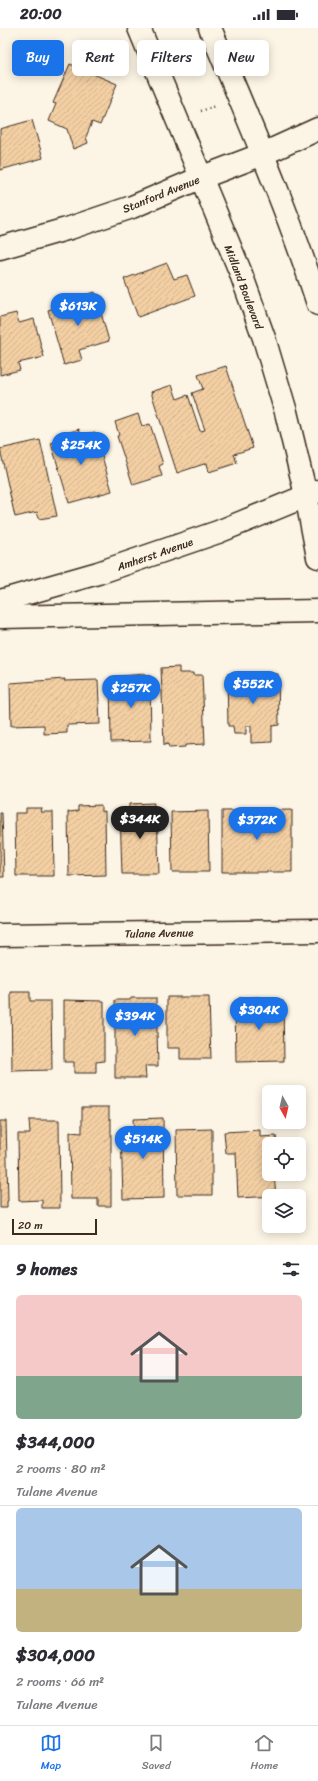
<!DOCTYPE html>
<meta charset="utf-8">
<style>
:root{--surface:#fff;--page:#f2f2f3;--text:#2b2b33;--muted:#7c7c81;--line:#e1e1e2;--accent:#1a73e8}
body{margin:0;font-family:Sriracha,sans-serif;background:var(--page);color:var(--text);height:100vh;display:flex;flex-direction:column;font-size:15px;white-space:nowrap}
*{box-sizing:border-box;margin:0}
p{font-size:13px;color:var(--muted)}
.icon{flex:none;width:22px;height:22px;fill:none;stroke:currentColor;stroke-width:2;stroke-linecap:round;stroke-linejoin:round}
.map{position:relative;height:1217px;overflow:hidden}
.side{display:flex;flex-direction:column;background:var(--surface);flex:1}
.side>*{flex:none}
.hud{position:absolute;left:12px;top:12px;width:294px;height:36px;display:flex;gap:8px}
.needle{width:26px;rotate:172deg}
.fabs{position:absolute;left:262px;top:1057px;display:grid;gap:8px}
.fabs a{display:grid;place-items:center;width:44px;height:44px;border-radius:6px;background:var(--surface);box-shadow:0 2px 10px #0003;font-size:20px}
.scale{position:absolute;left:12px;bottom:10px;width:85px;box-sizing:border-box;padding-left:4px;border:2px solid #3b2a1e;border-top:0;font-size:11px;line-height:14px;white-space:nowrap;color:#3b2a1e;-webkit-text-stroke:3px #fcf5e5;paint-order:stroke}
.price{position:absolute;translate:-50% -34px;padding:0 9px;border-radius:14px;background:var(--accent);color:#fff;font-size:13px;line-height:26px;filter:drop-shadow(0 1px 2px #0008)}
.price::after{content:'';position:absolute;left:50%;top:24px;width:12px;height:9px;margin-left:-6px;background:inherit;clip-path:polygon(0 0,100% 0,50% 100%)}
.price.active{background:#222;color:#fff}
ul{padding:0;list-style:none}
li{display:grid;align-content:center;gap:8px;height:212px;padding:0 16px}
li+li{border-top:1px solid var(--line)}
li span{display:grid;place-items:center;height:124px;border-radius:6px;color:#555}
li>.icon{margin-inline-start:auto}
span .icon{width:72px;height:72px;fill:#fffc;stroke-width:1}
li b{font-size:17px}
h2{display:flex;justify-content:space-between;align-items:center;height:48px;padding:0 16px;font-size:17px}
.chip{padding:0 14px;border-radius:6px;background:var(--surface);box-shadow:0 2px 10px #0003;font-size:14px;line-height:36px}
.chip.active{background:var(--accent);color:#fff}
.status{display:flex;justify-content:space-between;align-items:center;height:28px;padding:0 20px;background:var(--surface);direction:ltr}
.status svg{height:11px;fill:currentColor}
.tab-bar{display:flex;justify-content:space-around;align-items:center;height:56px;border-top:1px solid var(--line);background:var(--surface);font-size:11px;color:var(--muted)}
.tab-bar a{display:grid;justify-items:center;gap:2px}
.tab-bar .active{color:var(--accent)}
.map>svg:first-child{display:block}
.building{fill:url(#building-hatch);stroke:#3b2a1e}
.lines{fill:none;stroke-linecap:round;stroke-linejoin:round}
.minor-casing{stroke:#3b2a1e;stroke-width:25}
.secondary-casing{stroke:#3b2a1e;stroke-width:25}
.path{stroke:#3b2a1e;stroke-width:2.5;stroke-dasharray:1 3;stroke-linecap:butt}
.minor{stroke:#fcf5e5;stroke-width:22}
.secondary{stroke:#fcf5e5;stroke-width:22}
.labels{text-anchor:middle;stroke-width:3;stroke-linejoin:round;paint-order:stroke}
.street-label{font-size:11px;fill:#3b2a1e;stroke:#fcf5e5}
</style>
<div class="status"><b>20:00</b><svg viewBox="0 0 49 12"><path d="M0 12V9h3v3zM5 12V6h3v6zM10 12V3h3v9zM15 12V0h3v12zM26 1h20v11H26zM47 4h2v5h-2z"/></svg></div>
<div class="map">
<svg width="318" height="1217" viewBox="0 0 318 1217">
<defs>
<pattern id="building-hatch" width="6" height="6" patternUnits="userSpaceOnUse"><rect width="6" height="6" fill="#f3cfa3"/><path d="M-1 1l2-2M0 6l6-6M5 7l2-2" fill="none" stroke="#d1b28c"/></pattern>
</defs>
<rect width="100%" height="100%" fill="#fcf5e5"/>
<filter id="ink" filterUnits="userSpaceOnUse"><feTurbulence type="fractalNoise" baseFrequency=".025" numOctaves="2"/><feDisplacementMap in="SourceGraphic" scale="8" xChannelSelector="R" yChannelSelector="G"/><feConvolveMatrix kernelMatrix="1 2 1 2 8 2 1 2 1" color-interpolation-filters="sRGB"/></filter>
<g filter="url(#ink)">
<!-- building -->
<g class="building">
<polygon points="70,36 117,56 100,97 92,94 86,109 88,115 73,121 67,101 49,93 56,76 53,75"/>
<polygon points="32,92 43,130 0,142 0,101"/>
<polygon points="167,235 174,251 187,247 195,268 138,289 124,251"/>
<polygon points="95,264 109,313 79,322 82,332 64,337 48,282 70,275 69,272"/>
<polygon points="16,285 19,295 34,291 44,329 18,335 20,342 0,347 0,289"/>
<polygon points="226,338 253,420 234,426 237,435 209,444 207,435 177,445 151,364 172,357 177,371 188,367 200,403 205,402 192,365 203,361 198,347"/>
<polygon points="138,386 142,398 150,396 163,436 159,438 162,448 133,457 117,408 119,407 115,394"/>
<polygon points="79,401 81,407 95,404 112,463 69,475 51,415 65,411 64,406"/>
<polygon points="40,412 57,488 39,491 37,484 15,489 0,421"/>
<polygon points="179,639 179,645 193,645 193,647 202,647 205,716 185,717 185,719 169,720 168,716 164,717 161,640"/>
<polygon points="247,645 248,652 253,652 252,646 278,646 279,697 272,698 272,714 251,715 251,698 246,698 246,706 234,706 233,698 228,698 227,646"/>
<polygon points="144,646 145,648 150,648 151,713 111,714 110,649"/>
<polygon points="65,651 64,653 98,652 100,696 67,697 67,705 44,706 44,697 11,698 10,655"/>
<polygon points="154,775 153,782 157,782 159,846 122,846 120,784 129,783 129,776"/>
<polygon points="101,777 101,784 105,783 106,847 69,848 68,784 78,783 78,778"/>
<polygon points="26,780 42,780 41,784 53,784 54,848 16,848 15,785 26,785"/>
<polygon points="292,782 292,844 222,844 222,783"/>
<polygon points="208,783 209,844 172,844 171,784"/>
<polygon points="0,785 2,785 4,849 0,849"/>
<polygon points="11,964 30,964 30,973 51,973 52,1042 12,1043"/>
<polygon points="167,969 209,969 211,1031 180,1031 180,1020 167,1020"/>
<polygon points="259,969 259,974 283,973 284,1033 236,1034 235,975 239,975 239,970"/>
<polygon points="131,970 156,970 158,1038 145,1038 146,1050 115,1050 115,972 130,972"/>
<polygon points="64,972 104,973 104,1033 96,1034 96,1045 74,1045 74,1034 64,1034"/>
<polygon points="82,1079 109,1079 109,1091 111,1091 111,1178 98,1178 98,1171 71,1171 70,1104 82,1105"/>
<polygon points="163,1090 164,1170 123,1171 121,1103 134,1104 133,1091"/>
<polygon points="29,1092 59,1092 60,1180 42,1180 42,1172 19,1173 18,1106 30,1106"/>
<polygon points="0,1093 6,1093 8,1173 7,1173 7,1180 0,1180"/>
<polygon points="212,1101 212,1167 177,1167 176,1102"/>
<polygon points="260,1102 260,1109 276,1108 277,1116 269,1116 269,1146 274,1146 276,1168 238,1170 236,1125 226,1125 224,1104"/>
</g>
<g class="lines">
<!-- minor casing -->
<g class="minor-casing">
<g id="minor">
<polyline points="0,220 70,200 132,179 200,150 263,126 318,101"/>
<polyline points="0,573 98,545 218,504 318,463"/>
<polyline points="0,589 318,583"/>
<polyline points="0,907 318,903"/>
</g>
</g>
<!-- secondary casing -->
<g class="secondary-casing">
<g id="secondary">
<polyline points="139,0 240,243 264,310 286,384 306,467 318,529"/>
<path d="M210,0C248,91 288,182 318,276"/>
</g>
</g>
<!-- path -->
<polyline class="path" points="201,83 215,78"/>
<!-- minor -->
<use href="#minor" class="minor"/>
<!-- secondary -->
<use href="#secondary" class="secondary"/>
</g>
</g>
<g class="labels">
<!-- street labels -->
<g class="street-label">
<text transform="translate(161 166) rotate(-22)" y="4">Stanford Avenue</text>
<text transform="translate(244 259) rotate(69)" y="4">Midland Boulevard</text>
<text transform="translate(155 526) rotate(-19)" y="4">Amherst Avenue</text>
<text transform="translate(159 905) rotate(-1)" y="4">Tulane Avenue</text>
</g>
</g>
</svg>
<div class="fabs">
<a><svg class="needle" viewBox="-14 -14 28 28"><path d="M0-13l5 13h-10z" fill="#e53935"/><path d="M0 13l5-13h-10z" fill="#7c7c81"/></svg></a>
<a><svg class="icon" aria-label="locate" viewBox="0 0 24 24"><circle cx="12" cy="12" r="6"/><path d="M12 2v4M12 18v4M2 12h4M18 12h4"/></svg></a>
<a><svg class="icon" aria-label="layers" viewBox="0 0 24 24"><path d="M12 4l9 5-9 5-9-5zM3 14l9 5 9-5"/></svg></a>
</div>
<div class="scale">20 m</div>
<b class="price" style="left:78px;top:299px">$613K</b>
<b class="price" style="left:81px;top:438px">$254K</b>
<b class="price" style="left:253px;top:677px">$552K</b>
<b class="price" style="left:131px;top:681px">$257K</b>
<b class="price active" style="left:140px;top:812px">$344K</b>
<b class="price" style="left:257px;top:813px">$372K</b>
<b class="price" style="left:259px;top:1003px">$304K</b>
<b class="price" style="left:135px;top:1009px">$394K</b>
<b class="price" style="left:143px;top:1132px">$514K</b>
<div class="hud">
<a class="chip active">Buy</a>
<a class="chip">Rent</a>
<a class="chip">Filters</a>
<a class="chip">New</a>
</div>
</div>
<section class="side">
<h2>9 homes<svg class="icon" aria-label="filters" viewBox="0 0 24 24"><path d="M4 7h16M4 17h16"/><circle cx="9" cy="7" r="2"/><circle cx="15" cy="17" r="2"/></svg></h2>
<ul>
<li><span style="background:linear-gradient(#f6c9c9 65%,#7fa58c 0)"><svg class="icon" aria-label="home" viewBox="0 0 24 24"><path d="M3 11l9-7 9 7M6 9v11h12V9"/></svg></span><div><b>$344,000</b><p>2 rooms · 80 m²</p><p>Tulane Avenue</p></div></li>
<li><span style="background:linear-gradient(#a9c7e8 65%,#c2b280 0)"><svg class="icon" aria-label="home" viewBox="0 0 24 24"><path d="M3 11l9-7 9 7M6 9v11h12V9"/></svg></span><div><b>$304,000</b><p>2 rooms · 66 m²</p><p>Tulane Avenue</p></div></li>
</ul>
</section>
<nav class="tab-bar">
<a class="active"><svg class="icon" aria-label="map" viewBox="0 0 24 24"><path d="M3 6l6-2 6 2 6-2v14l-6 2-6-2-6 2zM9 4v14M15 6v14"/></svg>Map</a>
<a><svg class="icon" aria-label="saved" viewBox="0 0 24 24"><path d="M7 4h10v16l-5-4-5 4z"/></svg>Saved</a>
<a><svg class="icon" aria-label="home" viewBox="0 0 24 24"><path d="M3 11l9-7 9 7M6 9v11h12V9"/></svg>Home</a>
</nav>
